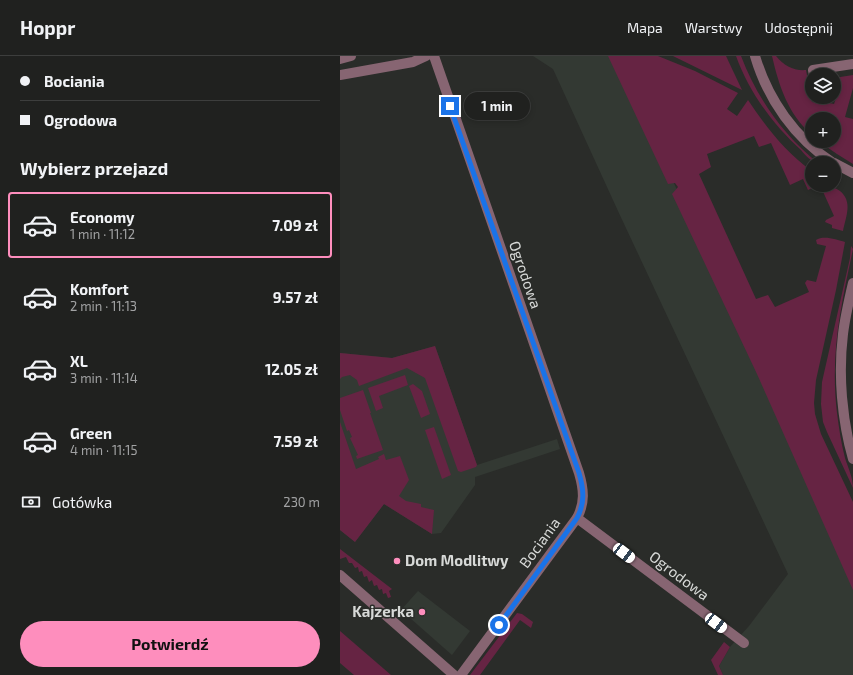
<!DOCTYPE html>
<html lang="pl">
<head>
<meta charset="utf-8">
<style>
	:root { --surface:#20211f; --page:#2d2e2c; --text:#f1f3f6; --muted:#a2a3a4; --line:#3d3e3d; --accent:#fe8ebd }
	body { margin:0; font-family:"Exo 2",sans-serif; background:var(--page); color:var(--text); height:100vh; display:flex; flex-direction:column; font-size:15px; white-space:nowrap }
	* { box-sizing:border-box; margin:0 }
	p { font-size:13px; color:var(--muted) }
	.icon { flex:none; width:22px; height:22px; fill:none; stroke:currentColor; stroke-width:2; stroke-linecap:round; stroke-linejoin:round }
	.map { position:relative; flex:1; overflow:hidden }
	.drawer { display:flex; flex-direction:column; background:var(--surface); width:340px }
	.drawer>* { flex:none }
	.hud { display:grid; align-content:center; height:88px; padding:0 20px; background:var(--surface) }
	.buttons { position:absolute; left:465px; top:12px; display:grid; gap:8px }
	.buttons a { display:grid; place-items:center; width:36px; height:36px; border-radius:50%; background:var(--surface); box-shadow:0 2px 6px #0003,0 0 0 1px var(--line); font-size:20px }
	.end { position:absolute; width:18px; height:18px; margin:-9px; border:5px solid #1a73e8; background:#fff; box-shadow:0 0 0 2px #fff }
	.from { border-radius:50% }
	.bubble { position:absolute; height:28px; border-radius:14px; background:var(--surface); box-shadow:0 2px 6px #0003,0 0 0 1px var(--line); font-size:13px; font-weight:700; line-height:28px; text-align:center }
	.car { position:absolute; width:12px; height:24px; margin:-12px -6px; border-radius:5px; box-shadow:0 0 3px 1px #0007; background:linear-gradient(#fff 24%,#345 0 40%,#fff 0 76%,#345 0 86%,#fff 0) }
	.hud b { display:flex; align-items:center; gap:14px; height:38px; font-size:15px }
	.hud b+b { border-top:1px solid var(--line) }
	.hud i { width:10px; height:10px; background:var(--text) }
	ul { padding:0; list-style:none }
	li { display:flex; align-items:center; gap:12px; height:66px; margin:0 8px 6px; padding:0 12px; border:2px solid transparent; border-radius:4px }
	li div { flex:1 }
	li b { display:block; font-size:15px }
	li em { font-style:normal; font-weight:700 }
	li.selected { border-color:var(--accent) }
	li>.icon { width:36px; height:36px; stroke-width:1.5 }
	h2 { padding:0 20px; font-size:18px; line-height:48px }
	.pay { display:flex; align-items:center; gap:10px; height:44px; padding:0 20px; font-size:15px }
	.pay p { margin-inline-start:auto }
	.action { display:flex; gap:8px; margin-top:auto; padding:8px 20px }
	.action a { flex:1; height:46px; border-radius:24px; background:var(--accent); color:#111; font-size:16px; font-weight:700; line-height:46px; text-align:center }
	header { display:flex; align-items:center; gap:24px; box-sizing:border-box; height:56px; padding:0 20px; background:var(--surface); border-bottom:1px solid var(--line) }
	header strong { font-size:19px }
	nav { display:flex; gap:22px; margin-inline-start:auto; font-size:14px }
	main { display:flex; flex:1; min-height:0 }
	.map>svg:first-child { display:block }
	.built { fill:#333933 }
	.green { fill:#662443 }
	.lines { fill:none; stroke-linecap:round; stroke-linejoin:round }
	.minor { stroke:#876572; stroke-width:10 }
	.route { stroke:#1a73e8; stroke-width:5 }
	.poi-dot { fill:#fe8ebd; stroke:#2a2c29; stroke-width:1.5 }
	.labels { text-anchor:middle; stroke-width:3; stroke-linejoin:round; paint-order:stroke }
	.street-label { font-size:15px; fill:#d7d9d7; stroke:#2a2c29 }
	.poi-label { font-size:15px; font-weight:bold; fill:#d7d9d7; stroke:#2a2c29; text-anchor:start }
</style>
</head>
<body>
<header>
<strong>Hoppr</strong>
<nav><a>Mapa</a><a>Warstwy</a><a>Udostępnij</a></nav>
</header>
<main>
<section class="drawer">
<div class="hud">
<b><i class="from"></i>Bociania</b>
<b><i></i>Ogrodowa</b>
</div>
<h2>Wybierz przejazd</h2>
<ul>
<li class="selected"><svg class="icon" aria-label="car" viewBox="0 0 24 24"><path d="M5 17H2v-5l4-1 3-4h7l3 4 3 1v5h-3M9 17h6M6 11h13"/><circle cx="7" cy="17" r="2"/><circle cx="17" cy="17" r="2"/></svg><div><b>Economy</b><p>1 min · 11:12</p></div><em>7.09 zł</em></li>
<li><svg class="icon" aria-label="car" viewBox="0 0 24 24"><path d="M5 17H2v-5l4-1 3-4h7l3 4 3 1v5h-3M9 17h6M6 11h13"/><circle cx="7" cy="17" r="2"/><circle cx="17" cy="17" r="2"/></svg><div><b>Komfort</b><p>2 min · 11:13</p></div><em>9.57 zł</em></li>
<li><svg class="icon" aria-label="car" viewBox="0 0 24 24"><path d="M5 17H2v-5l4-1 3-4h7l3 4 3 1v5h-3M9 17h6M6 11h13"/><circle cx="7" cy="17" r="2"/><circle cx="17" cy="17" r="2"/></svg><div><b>XL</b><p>3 min · 11:14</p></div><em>12.05 zł</em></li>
<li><svg class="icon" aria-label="car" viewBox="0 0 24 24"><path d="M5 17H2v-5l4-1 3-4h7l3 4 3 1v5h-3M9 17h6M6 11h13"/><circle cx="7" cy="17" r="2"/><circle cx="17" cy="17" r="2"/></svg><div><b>Green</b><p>4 min · 11:15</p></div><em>7.59 zł</em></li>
</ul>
<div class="pay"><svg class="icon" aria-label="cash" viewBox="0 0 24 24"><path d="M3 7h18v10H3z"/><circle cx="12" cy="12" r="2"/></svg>Gotówka<p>230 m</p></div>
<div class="action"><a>Potwierdź</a></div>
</section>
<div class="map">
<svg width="513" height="619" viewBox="0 0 513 619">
	<rect width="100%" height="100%" fill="#2a2c29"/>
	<!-- built -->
	<g class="built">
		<path d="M 193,0 L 276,0 L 513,520 L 513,619 L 383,619 L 379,610 L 390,591 L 409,570 L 448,518 L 278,155 L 213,13 Z"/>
		<path d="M 95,290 L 137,409 L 217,383 L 220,393 L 135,421 L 135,429 L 101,477 L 92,478 L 44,448 L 15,486 L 0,474 L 0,297 L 52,302 Z"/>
		<path d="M 78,535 L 130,575 L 112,599 L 61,554 Z"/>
	</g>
	<!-- green -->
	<g class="green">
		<path d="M 268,0 L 318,0 L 355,15 L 398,37 L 387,53 L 397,60 L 408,44 C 426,71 446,97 472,115 L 472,129 L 478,129 L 468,134 L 463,123 L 450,129 L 431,87 L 419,91 L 414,80 L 367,98 L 371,111 L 359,118 L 416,243 L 428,239 L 435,251 L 469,236 L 465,227 L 467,224 L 476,226 L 486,190 L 477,188 L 476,184 C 484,179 497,184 505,186 L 496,234 L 476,324 L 474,347 L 475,358 L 481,378 L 513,446 L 513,534 L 417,318 L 332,138 L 338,131 L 335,127 L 328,128 Z"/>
		<path d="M 333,0 L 386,0 L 402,34 Z"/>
		<path d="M 396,0 L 401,0 C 417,42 443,79 478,107 C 471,106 465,99 461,94 C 433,69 409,36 396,0 Z"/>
		<path d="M 432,0 L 436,0 C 444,10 454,15 466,14 L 472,46 L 484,47 L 485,46 L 494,48 L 498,36 L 494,35 L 494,22 L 513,19 L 513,32 L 505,61 L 513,63 L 513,108 L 497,98 L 478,85 L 494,85 L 494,63 L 472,63 L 472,79 C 448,58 439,30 432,0 Z"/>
		<path d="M 480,129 C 489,129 492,130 500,135 C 513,146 506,160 503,175 L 492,172 L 492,169 L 485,166 L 486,164 L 494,160 Z"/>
		<path d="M 511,190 L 513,193 C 501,250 490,297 497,357 C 499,372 501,387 505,402 C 508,412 513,421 513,432 L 487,376 L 483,366 L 481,348 L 482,326 L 510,202 Z"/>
		<path d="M 95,290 L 137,409 L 136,411 L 121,416 L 118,415 L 85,322 L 67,312 L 19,330 L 17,324 L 10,319 L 2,321 L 0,323 L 0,297 L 52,302 Z"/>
		<path d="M 65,319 L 68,329 L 39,340 L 43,352 L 36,355 L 28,332 Z"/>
		<path d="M 73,328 L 82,335 L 90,358 L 81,362 L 69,330 Z"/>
		<path d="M 23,334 L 31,357 L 30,357 L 43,394 L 17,403 L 16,400 L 18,399 L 10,382 L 12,381 L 9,374 L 7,375 L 0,354 L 0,342 Z"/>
		<path d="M 0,366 L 16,413 L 39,403 L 38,401 L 44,398 L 46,404 L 60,400 L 69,424 L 59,440 L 66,445 L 81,448 L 81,451 L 94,454 L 92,478 L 44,448 L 15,486 L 0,474 Z"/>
		<path d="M 94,371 L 111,419 L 102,423 L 85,374 Z"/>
		<path d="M 0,493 L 52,533 L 49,535 L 51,541 L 48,542 L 46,537 L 43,538 L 42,533 L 39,534 L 37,529 L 34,530 L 32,524 L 29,526 L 27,520 L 24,521 L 22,515 L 19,516 L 18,511 L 15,512 L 12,507 L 9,507 L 6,501 L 0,503 Z"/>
		<path d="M 177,557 L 182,558 L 193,566 L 191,572 L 180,564 L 140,619 L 130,619 Z"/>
		<path d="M 0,575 L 51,619 L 14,619 L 0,607 Z"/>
		<path d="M 384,586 L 390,591 L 379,610 L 383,619 L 378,619 L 371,604 Z"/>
	</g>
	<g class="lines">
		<!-- minor -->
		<g class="minor">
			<path d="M 94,0 L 239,417 C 244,434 245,447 237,462 L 121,619"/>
			<path d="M 415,0 C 428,44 455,82 493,107"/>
			<path d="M 0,3 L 11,0"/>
			<path d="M 0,19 L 73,6 L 86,0"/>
			<path d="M 474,19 L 473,14 L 513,8"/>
			<path d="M 494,107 L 513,117"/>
			<path d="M 513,227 C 509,244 505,261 503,278 C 498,319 502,364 513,403"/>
			<path d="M 237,462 L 404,587"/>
			<path d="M 0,519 L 114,619"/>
		</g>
	</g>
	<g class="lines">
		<!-- route -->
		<path class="route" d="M 110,50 L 239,417 C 244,434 245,447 237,462 L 159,569"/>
	</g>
	<!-- markers -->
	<g class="poi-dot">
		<circle cx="57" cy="505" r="4"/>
		<circle cx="82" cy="556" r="4"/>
	</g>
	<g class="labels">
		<!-- street labels -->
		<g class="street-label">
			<text transform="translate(185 219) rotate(71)" y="5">Ogrodowa</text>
			<text transform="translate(200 487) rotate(-54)" y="5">Bociania</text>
			<text transform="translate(339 520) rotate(37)" y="5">Ogrodowa</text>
		</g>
		<!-- poi labels -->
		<g class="poi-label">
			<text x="65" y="510">Dom Modlitwy</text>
			<text x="74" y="561" text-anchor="end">Kajzerka</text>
		</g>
	</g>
</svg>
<div class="buttons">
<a><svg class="icon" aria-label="layers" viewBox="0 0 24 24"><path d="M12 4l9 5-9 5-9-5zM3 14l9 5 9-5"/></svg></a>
<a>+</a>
<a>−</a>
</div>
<i class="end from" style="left:159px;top:569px"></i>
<i class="end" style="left:110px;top:50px"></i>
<div class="bubble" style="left:124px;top:36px;width:66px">1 min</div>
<i class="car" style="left:284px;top:497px;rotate:127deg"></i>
<i class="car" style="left:376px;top:567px;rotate:127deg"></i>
</div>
</main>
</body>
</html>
